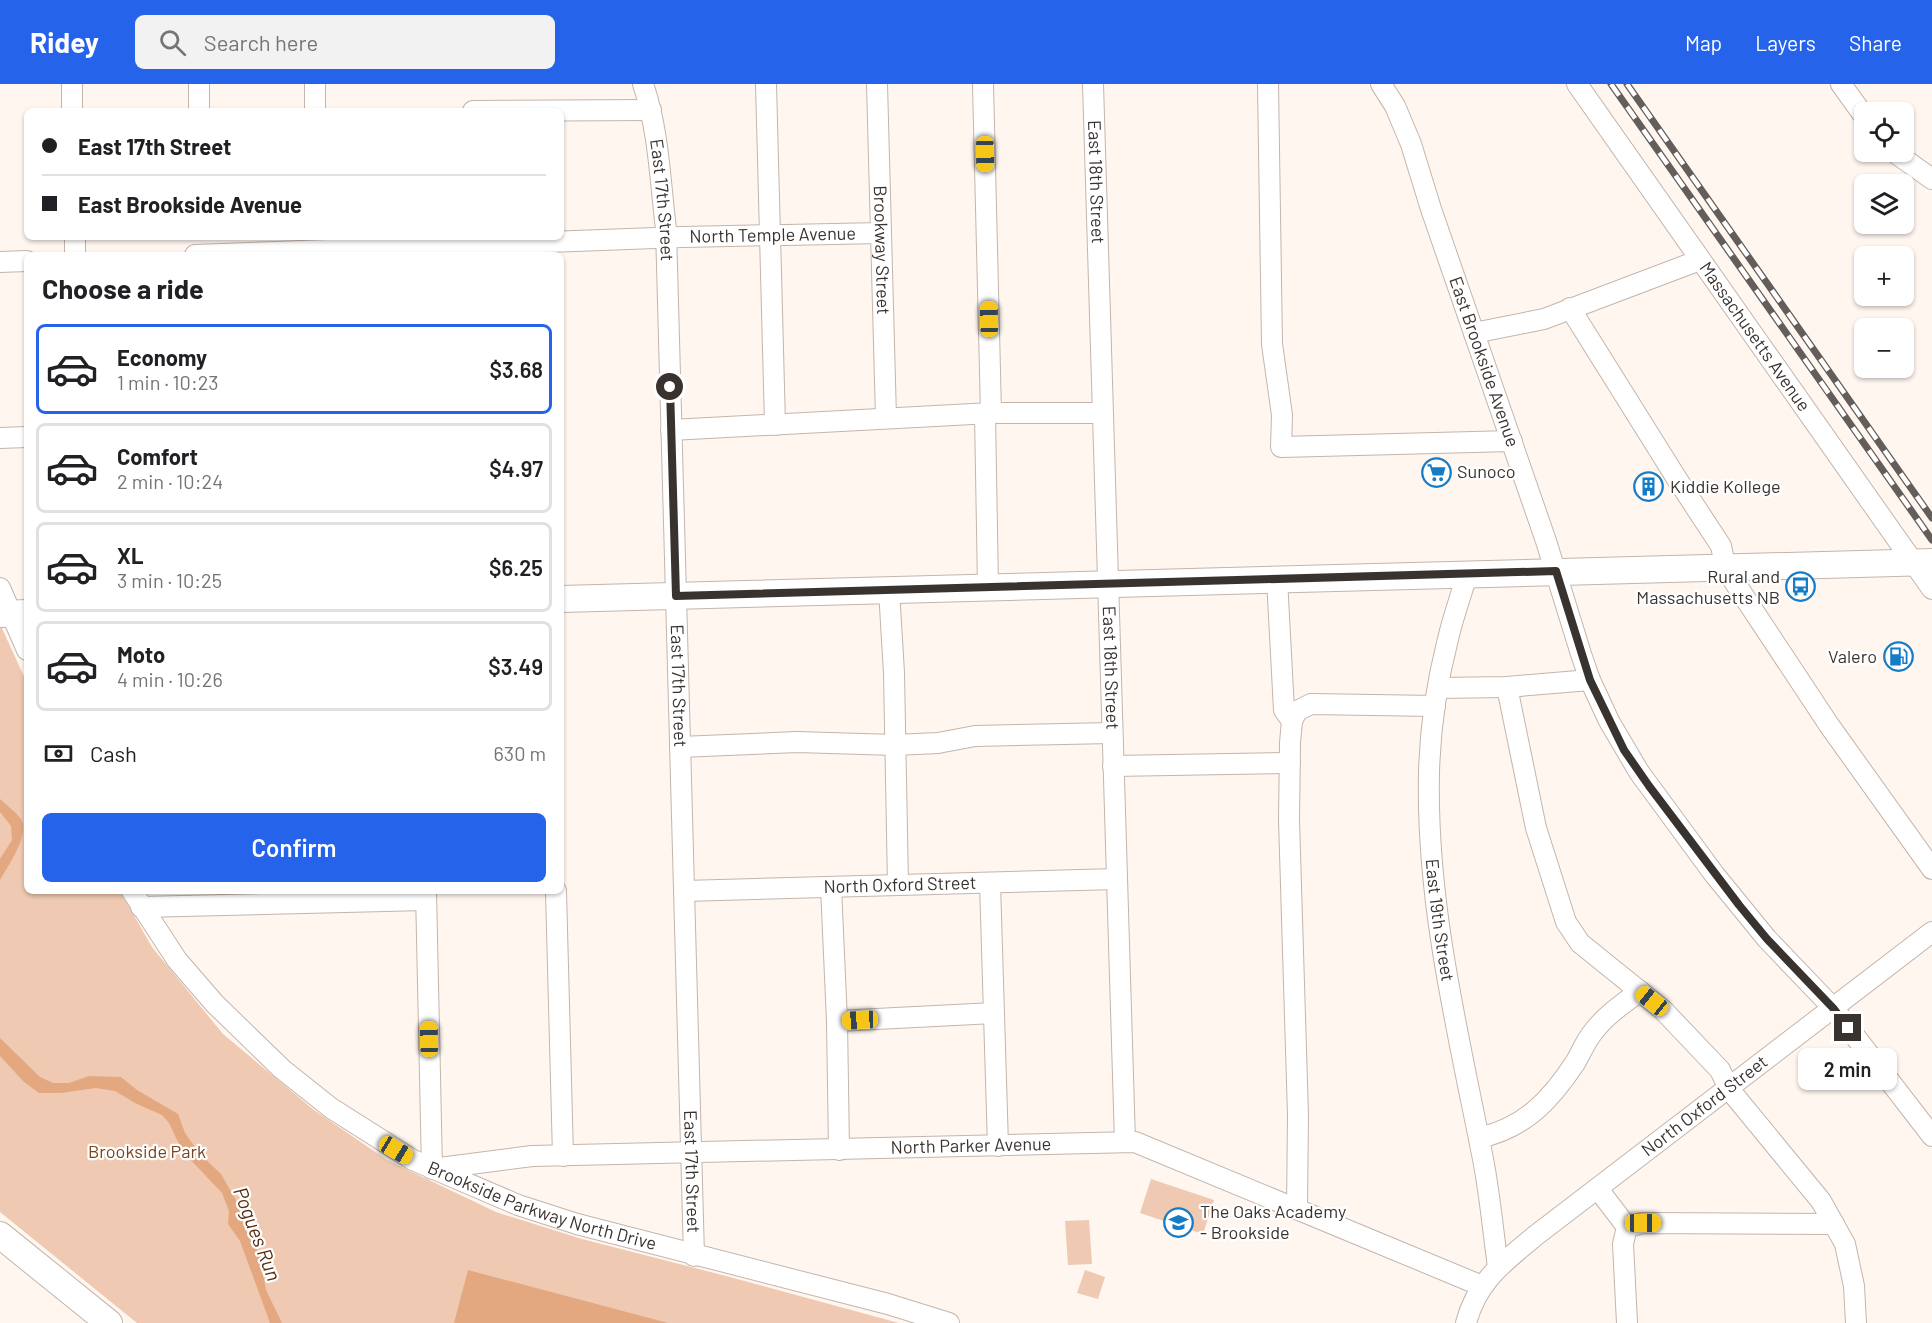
<!DOCTYPE html>
<html lang="en">
<head>
<meta charset="utf-8">
<style>
	:root { --surface:#fff; --page:#f2f2f2; --text:#202124; --muted:#757577; --line:#e0e0e0; --accent:#2563eb }
	body { margin:0; font-family:Barlow,sans-serif; background:var(--page); color:var(--text); height:100vh; display:flex; flex-direction:column; font-size:22px; white-space:nowrap }
	* { box-sizing:border-box; margin:0 }
	p { font-size:20px; color:var(--muted) }
	.icon { flex:none; width:33px; height:33px; fill:none; stroke:currentColor; stroke-width:2; stroke-linecap:round; stroke-linejoin:round }
	.map { position:relative; flex:1; overflow:hidden }
	.sheet { position:absolute; left:24px; top:168px; width:540px; height:642px; display:flex; flex-direction:column; background:var(--surface); border-radius:9px; box-shadow:0 2px 4px #0004 }
	.sheet>* { flex:none }
	.hud { position:absolute; left:24px; top:24px; width:540px; height:132px; border-radius:9px; box-shadow:0 2px 4px #0004; display:grid; align-content:center; height:132px; padding:0 18px; background:var(--surface) }
	.controls { position:absolute; left:1854px; top:18px; display:grid; gap:12px }
	.controls a { display:grid; place-items:center; width:60px; height:60px; border-radius:9px; background:var(--surface); box-shadow:0 2px 4px #0004; font-size:30px }
	.end { position:absolute; width:27px; height:27px; margin:-14px; border:8px solid #393330; background:#fff; box-shadow:0 0 0 3px #fff }
	.from { border-radius:50% }
	.bubble { position:absolute; height:42px; border-radius:9px; background:var(--surface); box-shadow:0 2px 4px #0004; font-size:20px; font-weight:600; line-height:42px; text-align:center }
	.car { position:absolute; width:18px; height:36px; margin:-18px -9px; border-radius:8px; box-shadow:0 0 4px 2px #0007; background:linear-gradient(#f5c518 24%,#345 0 40%,#f5c518 0 76%,#345 0 86%,#f5c518 0) }
	.hud b { display:flex; align-items:center; gap:21px; height:57px; font-size:22px }
	.hud b+b { border-top:2px solid var(--line) }
	.hud i { width:15px; height:15px; background:var(--text) }
	ul { padding:0; list-style:none }
	li { display:flex; align-items:center; gap:18px; height:90px; margin:0 12px 9px; padding:0 6px; border:3px solid var(--line); border-radius:9px }
	li div { flex:1 }
	li b { display:block; font-size:22px }
	li em { font-style:normal; font-weight:600 }
	li.on { border-color:var(--accent) }
	li>.icon { width:54px; height:54px; stroke-width:1.5 }
	h2 { padding:0 18px; font-size:27px; line-height:72px }
	.pay { display:flex; align-items:center; gap:15px; height:66px; padding:0 18px; font-size:22px }
	.pay p { margin-inline-start:auto }
	.action { display:flex; gap:12px; margin-top:auto; padding:12px 18px }
	.action a { flex:1; height:69px; border-radius:9px; background:var(--accent); color:#fff; font-size:24px; font-weight:600; line-height:69px; text-align:center }
	header { display:flex; align-items:center; gap:36px; box-sizing:border-box; height:84px; padding:0 30px; background:var(--accent); color:#fff }
	header strong { font-size:28px }
	nav { display:flex; gap:33px; margin-inline-start:auto; font-size:21px }
	.search { width:420px; height:54px; background:var(--page); display:flex; align-items:center; gap:15px; box-sizing:border-box; padding:0 21px; border-radius:9px; color:var(--muted); font-size:22px }
	.map>svg:first-child { display:block }
	.green { fill:#efc9b1 }
	.water { fill:#e4a880 }
	.lines { fill:none; stroke-linecap:round; stroke-linejoin:round }
	.minor-casing { stroke:#c3b5ac; stroke-width:22 }
	.major-casing { stroke:#c3b5ac; stroke-width:28 }
	.minor { stroke:#fff; stroke-width:20 }
	.major { stroke:#fff; stroke-width:26 }
	.rail-casing { stroke:#645d5a; stroke-width:7 }
	.rail { stroke:#fff; stroke-width:4.5; stroke-dasharray:14; stroke-linecap:butt }
	.route { stroke:#393330; stroke-width:8 }
	.labels { text-anchor:middle; stroke-width:4.5; stroke-linejoin:round; paint-order:stroke }
	.street-label { font-size:18px; fill:#393330; stroke:#fff }
	.poi-label { font-size:18px; fill:#393330; stroke:#fff; text-anchor:start }
	.park-label { font-size:18px; fill:#7c441a; stroke:#fff }
	.water-label { font-size:20px; font-style:italic; fill:#552d10; stroke:#fff }
</style>
</head>
<body>
<header>
<strong>Ridey</strong>
<div class="search"><svg class="icon" aria-label="search" viewBox="0 0 24 24"><circle cx="10" cy="10" r="6"/><path d="M15 15l6 6"/></svg>Search here</div>
<nav><a>Map</a><a>Layers</a><a>Share</a></nav>
</header>
<div class="map">
<svg width="1932" height="1239" viewBox="0 0 1932 1239">
	<rect width="100%" height="100%" fill="#fff6f0"/>
	<!-- green -->
	<g class="green">
		<path d="M 0,540 L 27,599 L 27,807 L 120,807 L 152,863 L 223,950 L 314,1026 L 387,1076 L 496,1128 L 582,1155 L 726,1192 L 899,1239 L 137,1239 L 0,1128 Z"/>
		<path d="M 1151,1095 L 1214,1116 L 1203,1150 L 1140,1129 Z"/>
		<path d="M 1089,1136 L 1092,1180 L 1068,1181 L 1065,1137 Z"/>
		<path d="M 1085,1186 L 1105,1193 L 1098,1215 L 1077,1209 Z"/>
	</g>
	<!-- water -->
	<g class="water">
		<path d="M 0,715 C 6,721 16,728 21,735 C 30,751 8,782 0,796 L 0,775 L 12,756 L 11,742 L 0,728 Z"/>
		<path d="M 0,954 L 40,993 L 53,999 L 69,999 L 89,992 L 121,993 L 137,1006 L 178,1030 L 185,1049 L 199,1069 L 221,1090 L 236,1116 L 245,1145 L 259,1169 L 266,1206 L 282,1239 L 270,1239 L 240,1157 L 228,1140 L 229,1127 L 222,1109 L 187,1072 L 177,1056 L 169,1039 L 162,1031 L 135,1019 L 115,1007 L 96,1004 L 61,1009 L 39,1009 L 24,998 L 0,972 Z"/>
		<path d="M 468,1186 L 668,1239 L 454,1239 Z"/>
	</g>
	<g class="lines">
		<defs>
			<g id="minor">
				<path d="M 72,0 L 72,27"/>
				<path d="M 199,0 L 199,27"/>
				<path d="M 315,0 L 315,27"/>
				<path id="s1" d="M 643,0 C 659,47 660,97 666,145 L 694,1172"/>
				<path d="M 766,0 L 775,341"/>
				<path id="s2" d="M 877,0 L 886,334"/>
				<path d="M 983,0 L 991,329"/>
				<path id="s3" d="M 1093,0 L 1125,1058"/>
				<path d="M 1268,0 L 1272,260 L 1282,331 L 1281,363 L 1512,357"/>
				<path id="s4" d="M 1381,0 L 1395,22 L 1411,60 L 1431,125 L 1546,457 L 1581,570 L 1590,596 L 1609,637 L 1639,688 L 1714,790 L 1767,855 L 1834,925 L 1932,1052"/>
				<path id="s5" d="M 1577,0 L 1932,505"/>
				<path d="M 1841,0 L 1864,32"/>
				<path d="M 473,27 L 651,26"/>
				<path d="M 1894,68 L 1932,95"/>
				<path d="M 75,153 L 75,171"/>
				<path id="s6" d="M 195,171 L 682,153 L 881,149"/>
				<path d="M 0,178 L 27,177"/>
				<path d="M 1570,224 L 1677,395 L 1721,462 L 1726,485 L 1739,505 L 1829,641 L 1932,785"/>
				<path d="M 1474,249 L 1544,235 L 1700,176"/>
				<path d="M 985,330 L 988,503"/>
				<path d="M 671,346 L 991,329 L 1102,329"/>
				<path d="M 0,354 L 27,353"/>
				<path id="s7" d="M 1467,490 C 1461,512 1453,533 1448,555 C 1437,598 1430,644 1429,689 C 1426,820 1458,948 1483,1075 C 1490,1111 1493,1147 1498,1183"/>
				<path d="M 1277,495 L 1284,626 L 1292,637"/>
				<path d="M 0,504 L 27,566"/>
				<path d="M 889,506 L 894,589 L 898,801"/>
				<path d="M 1507,603 L 1536,744 L 1566,838 L 1580,859 L 1663,926 L 1720,986 L 1729,1005 L 1821,1117 L 1845,1160 L 1854,1202 L 1856,1239"/>
				<path d="M 1438,604 L 1507,603 L 1590,596"/>
				<path d="M 680,663 L 797,658 L 895,661 L 938,659 L 975,652 L 1112,649"/>
				<path d="M 1113,682 L 1290,679"/>
				<path d="M 990,799 L 998,1062"/>
				<path d="M 831,803 L 837,937 L 839,1066"/>
				<path id="s8" d="M 132,807 L 177,876 L 215,920 L 282,985 L 331,1024 L 413,1076 L 518,1121 L 577,1140 L 888,1220 L 949,1239"/>
				<path id="s9" d="M 426,807 L 432,1085 L 532,1072 L 1135,1058 L 1482,1202"/>
				<path d="M 556,807 L 563,1072"/>
				<path id="s10" d="M 684,807 L 1116,795"/>
				<path d="M 141,823 L 426,816"/>
				<path d="M 837,937 L 994,929"/>
				<path d="M 1479,1054 C 1524,1044 1550,1017 1575,979 C 1581,969 1586,956 1594,947 C 1606,931 1624,919 1640,907"/>
				<path d="M 1598,1105 L 1627,1143 L 1623,1160 L 1627,1239"/>
				<path d="M 1297,1125 L 1298,1031 L 1289,736 L 1290,659 L 1292,637 L 1297,627 L 1311,620 L 1435,622"/>
				<path d="M 1627,1143 L 1643,1139 L 1834,1140"/>
				<path id="s11" d="M 1466,1239 C 1477,1197 1503,1179 1535,1152 L 1932,848"/>
			</g>
			<g id="major">
				<path d="M 561,515 L 1932,478"/>
				<path d="M 0,530 L 27,529"/>
				<path d="M 0,1151 L 109,1239"/>
			</g>
		</defs>
		<!-- minor casing -->
		<use href="#minor" class="minor-casing"/>
		<!-- major casing -->
		<use href="#major" class="major-casing"/>
		<!-- minor -->
		<use href="#minor" class="minor"/>
		<!-- major -->
		<use href="#major" class="major"/>
		<defs>
			<g id="rail">
				<path d="M 1611,0 L 1932,456"/>
				<path d="M 1627,0 L 1932,434"/>
			</g>
		</defs>
		<!-- rail casing -->
		<use href="#rail" class="rail-casing"/>
		<!-- rail -->
		<use href="#rail" class="rail"/>
	</g>
	<g class="lines">
		<!-- route -->
		<path class="route" d="M 670,303 L 676,512 L 1556,487 L 1590,596 L 1624,666 L 1649,702 L 1739,821 L 1767,855 L 1834,925 L 1848,944"/>
	</g>
	<!-- icons -->
	<defs>
		<symbol id="supermarket-ring" viewBox="-11 -11 22 22"><circle r="9.5" fill="#fff" stroke="#157cc7" stroke-width="1.5"/><path d="M-6-5.5h2.5l.6 2H6L4.5 2H-2.5L-4.4-4H-6ZM-1.5 3.2a1.3 1.3 0 1 0 .1 0ZM3 3.2a1.3 1.3 0 1 0 .1 0Z" fill="#157cc7"/></symbol>
		<symbol id="building-ring" viewBox="-11 -11 22 22"><circle r="9.5" fill="#fff" stroke="#157cc7" stroke-width="1.5"/><path d="M-4-6H4V6H1V3H-1V6H-4ZM-2.5-4.3h1.7v1.8h-1.7ZM.8-4.3h1.7v1.8H.8ZM-2.5-1h1.7V.8h-1.7ZM.8-1h1.7V.8H.8Z" fill="#157cc7"/></symbol>
		<symbol id="bus-ring" viewBox="-11 -11 22 22"><circle r="9.5" fill="#fff" stroke="#157cc7" stroke-width="1.5"/><path d="M-5-6H5V4H4V6H2V4H-2V6H-4V4H-5ZM-3.5-4V0h7V-4ZM-3.5 1.2v1.5H-2V1.2ZM2 1.2v1.5H3.5V1.2Z" fill="#157cc7"/></symbol>
		<symbol id="fuel-ring" viewBox="-11 -11 22 22"><circle r="9.5" fill="#fff" stroke="#157cc7" stroke-width="1.5"/><path d="M-5.5-6h7V0h2V4h1.3V-2.5L3-4.5l.8-.8L6-3V5H2.5V1h-1V6h-7ZM-4.2-4.7v3.2H.2V-4.7Z" fill="#157cc7"/></symbol>
		<symbol id="school-ring" viewBox="-11 -11 22 22"><circle r="9.5" fill="#fff" stroke="#157cc7" stroke-width="1.5"/><path d="M0-5L7-2L0 1L-7-2ZM-4 1L0 2.5L4 1V4Q0 6-4 4Z" fill="#157cc7"/></symbol>
	</defs>
	<g fill-rule="evenodd">
		<use href="#supermarket-ring" x="1420" y="372" width="33" height="33"/>
		<use href="#building-ring" x="1632" y="386" width="33" height="33"/>
		<use href="#bus-ring" x="1784" y="486" width="33" height="33"/>
		<use href="#fuel-ring" x="1882" y="556" width="33" height="33"/>
		<use href="#school-ring" x="1162" y="1122" width="33" height="33"/>
	</g>
	<g class="labels">
		<!-- street labels -->
		<g class="street-label">
			<text dy="6" stroke="none"><textPath href="#s3" startOffset="98">East 18th Street</textPath></text>
			<text dy="6" stroke="none"><textPath href="#s1" startOffset="118">East 17th Street</textPath></text>
			<text dy="6" stroke="none"><textPath href="#s6" startOffset="578">North Temple Avenue</textPath></text>
			<text dy="6" stroke="none"><textPath href="#s2" startOffset="166">Brookway Street</textPath></text>
			<text dy="6" stroke="none"><textPath href="#s5" startOffset="309">Massachusetts Avenue</textPath></text>
			<text dy="6" stroke="none"><textPath href="#s4" startOffset="297">East Brookside Avenue</textPath></text>
			<text dy="6" stroke="none"><textPath href="#s3" startOffset="584">East 18th Street</textPath></text>
			<text dy="6" stroke="none"><textPath href="#s1" startOffset="604">East 17th Street</textPath></text>
			<text dy="6" stroke="none"><textPath href="#s10" startOffset="216">North Oxford Street</textPath></text>
			<text dy="6" stroke="none"><textPath href="#s7" startOffset="351">East 19th Street</textPath></text>
			<text dy="6" stroke="none"><textPath href="#s11" startOffset="327">North Oxford Street</textPath></text>
			<text dy="6" stroke="none"><textPath href="#s9" startOffset="818">North Parker Avenue</textPath></text>
			<text dy="6" stroke="none"><textPath href="#s1" startOffset="1090">East 17th Street</textPath></text>
			<text dy="6" stroke="none"><textPath href="#s8" startOffset="531">Brookside Parkway North Drive</textPath></text>
		</g>
		<!-- poi labels -->
		<g class="poi-label">
			<text x="1457" y="394">Sunoco</text>
			<text x="1670" y="409">Kiddie Kollege</text>
			<text x="1780" y="499" text-anchor="end">Rural and<tspan x="1780" dy="21">Massachusetts NB</tspan></text>
			<text x="1877" y="579" text-anchor="end">Valero</text>
			<text x="1200" y="1134">The Oaks Academy<tspan x="1200" dy="21">- Brookside</tspan></text>
		</g>
		<!-- park labels -->
		<g class="park-label">
			<text x="147" y="1074">Brookside Park</text>
		</g>
		<!-- water labels -->
		<g class="water-label">
			<text transform="translate(257 1150) rotate(69)" y="7">Pogues Run</text>
		</g>
	</g>
</svg>
<div class="controls">
<a><svg class="icon" aria-label="locate" viewBox="0 0 24 24"><circle cx="12" cy="12" r="6"/><path d="M12 2v4M12 18v4M2 12h4M18 12h4"/></svg></a>
<a><svg class="icon" aria-label="layers" viewBox="0 0 24 24"><path d="M12 4l9 5-9 5-9-5zM3 14l9 5 9-5"/></svg></a>
<a>+</a>
<a>−</a>
</div>
<i class="end from" style="left:670px;top:303px"></i>
<i class="end" style="left:1848px;top:944px"></i>
<div class="bubble" style="left:1798px;top:964px;width:99px">2 min</div>
<i class="car" style="left:985px;top:70px;rotate:179deg"></i>
<i class="car" style="left:989px;top:235px;rotate:359deg"></i>
<i class="car" style="left:1652px;top:917px;rotate:309deg"></i>
<i class="car" style="left:860px;top:936px;rotate:267deg"></i>
<i class="car" style="left:429px;top:955px;rotate:359deg"></i>
<i class="car" style="left:396px;top:1066px;rotate:121deg"></i>
<i class="car" style="left:1643px;top:1139px;rotate:90deg"></i>
<div class="hud">
<b><i class="from"></i>East 17th Street</b>
<b><i></i>East Brookside Avenue</b>
</div>
<section class="sheet">
<h2>Choose a ride</h2>
<ul>
<li class="on"><svg class="icon" aria-label="car" viewBox="0 0 24 24"><path d="M5 17H2v-5l4-1 3-4h7l3 4 3 1v5h-3M9 17h6M6 11h13"/><circle cx="7" cy="17" r="2"/><circle cx="17" cy="17" r="2"/></svg><div><b>Economy</b><p>1 min · 10:23</p></div><em>$3.68</em></li>
<li><svg class="icon" aria-label="car" viewBox="0 0 24 24"><path d="M5 17H2v-5l4-1 3-4h7l3 4 3 1v5h-3M9 17h6M6 11h13"/><circle cx="7" cy="17" r="2"/><circle cx="17" cy="17" r="2"/></svg><div><b>Comfort</b><p>2 min · 10:24</p></div><em>$4.97</em></li>
<li><svg class="icon" aria-label="car" viewBox="0 0 24 24"><path d="M5 17H2v-5l4-1 3-4h7l3 4 3 1v5h-3M9 17h6M6 11h13"/><circle cx="7" cy="17" r="2"/><circle cx="17" cy="17" r="2"/></svg><div><b>XL</b><p>3 min · 10:25</p></div><em>$6.25</em></li>
<li><svg class="icon" aria-label="car" viewBox="0 0 24 24"><path d="M5 17H2v-5l4-1 3-4h7l3 4 3 1v5h-3M9 17h6M6 11h13"/><circle cx="7" cy="17" r="2"/><circle cx="17" cy="17" r="2"/></svg><div><b>Moto</b><p>4 min · 10:26</p></div><em>$3.49</em></li>
</ul>
<div class="pay"><svg class="icon" aria-label="cash" viewBox="0 0 24 24"><path d="M3 7h18v10H3z"/><circle cx="12" cy="12" r="2"/></svg>Cash<p>630 m</p></div>
<div class="action"><a>Confirm</a></div>
</section>
</div>
</body>
</html>
